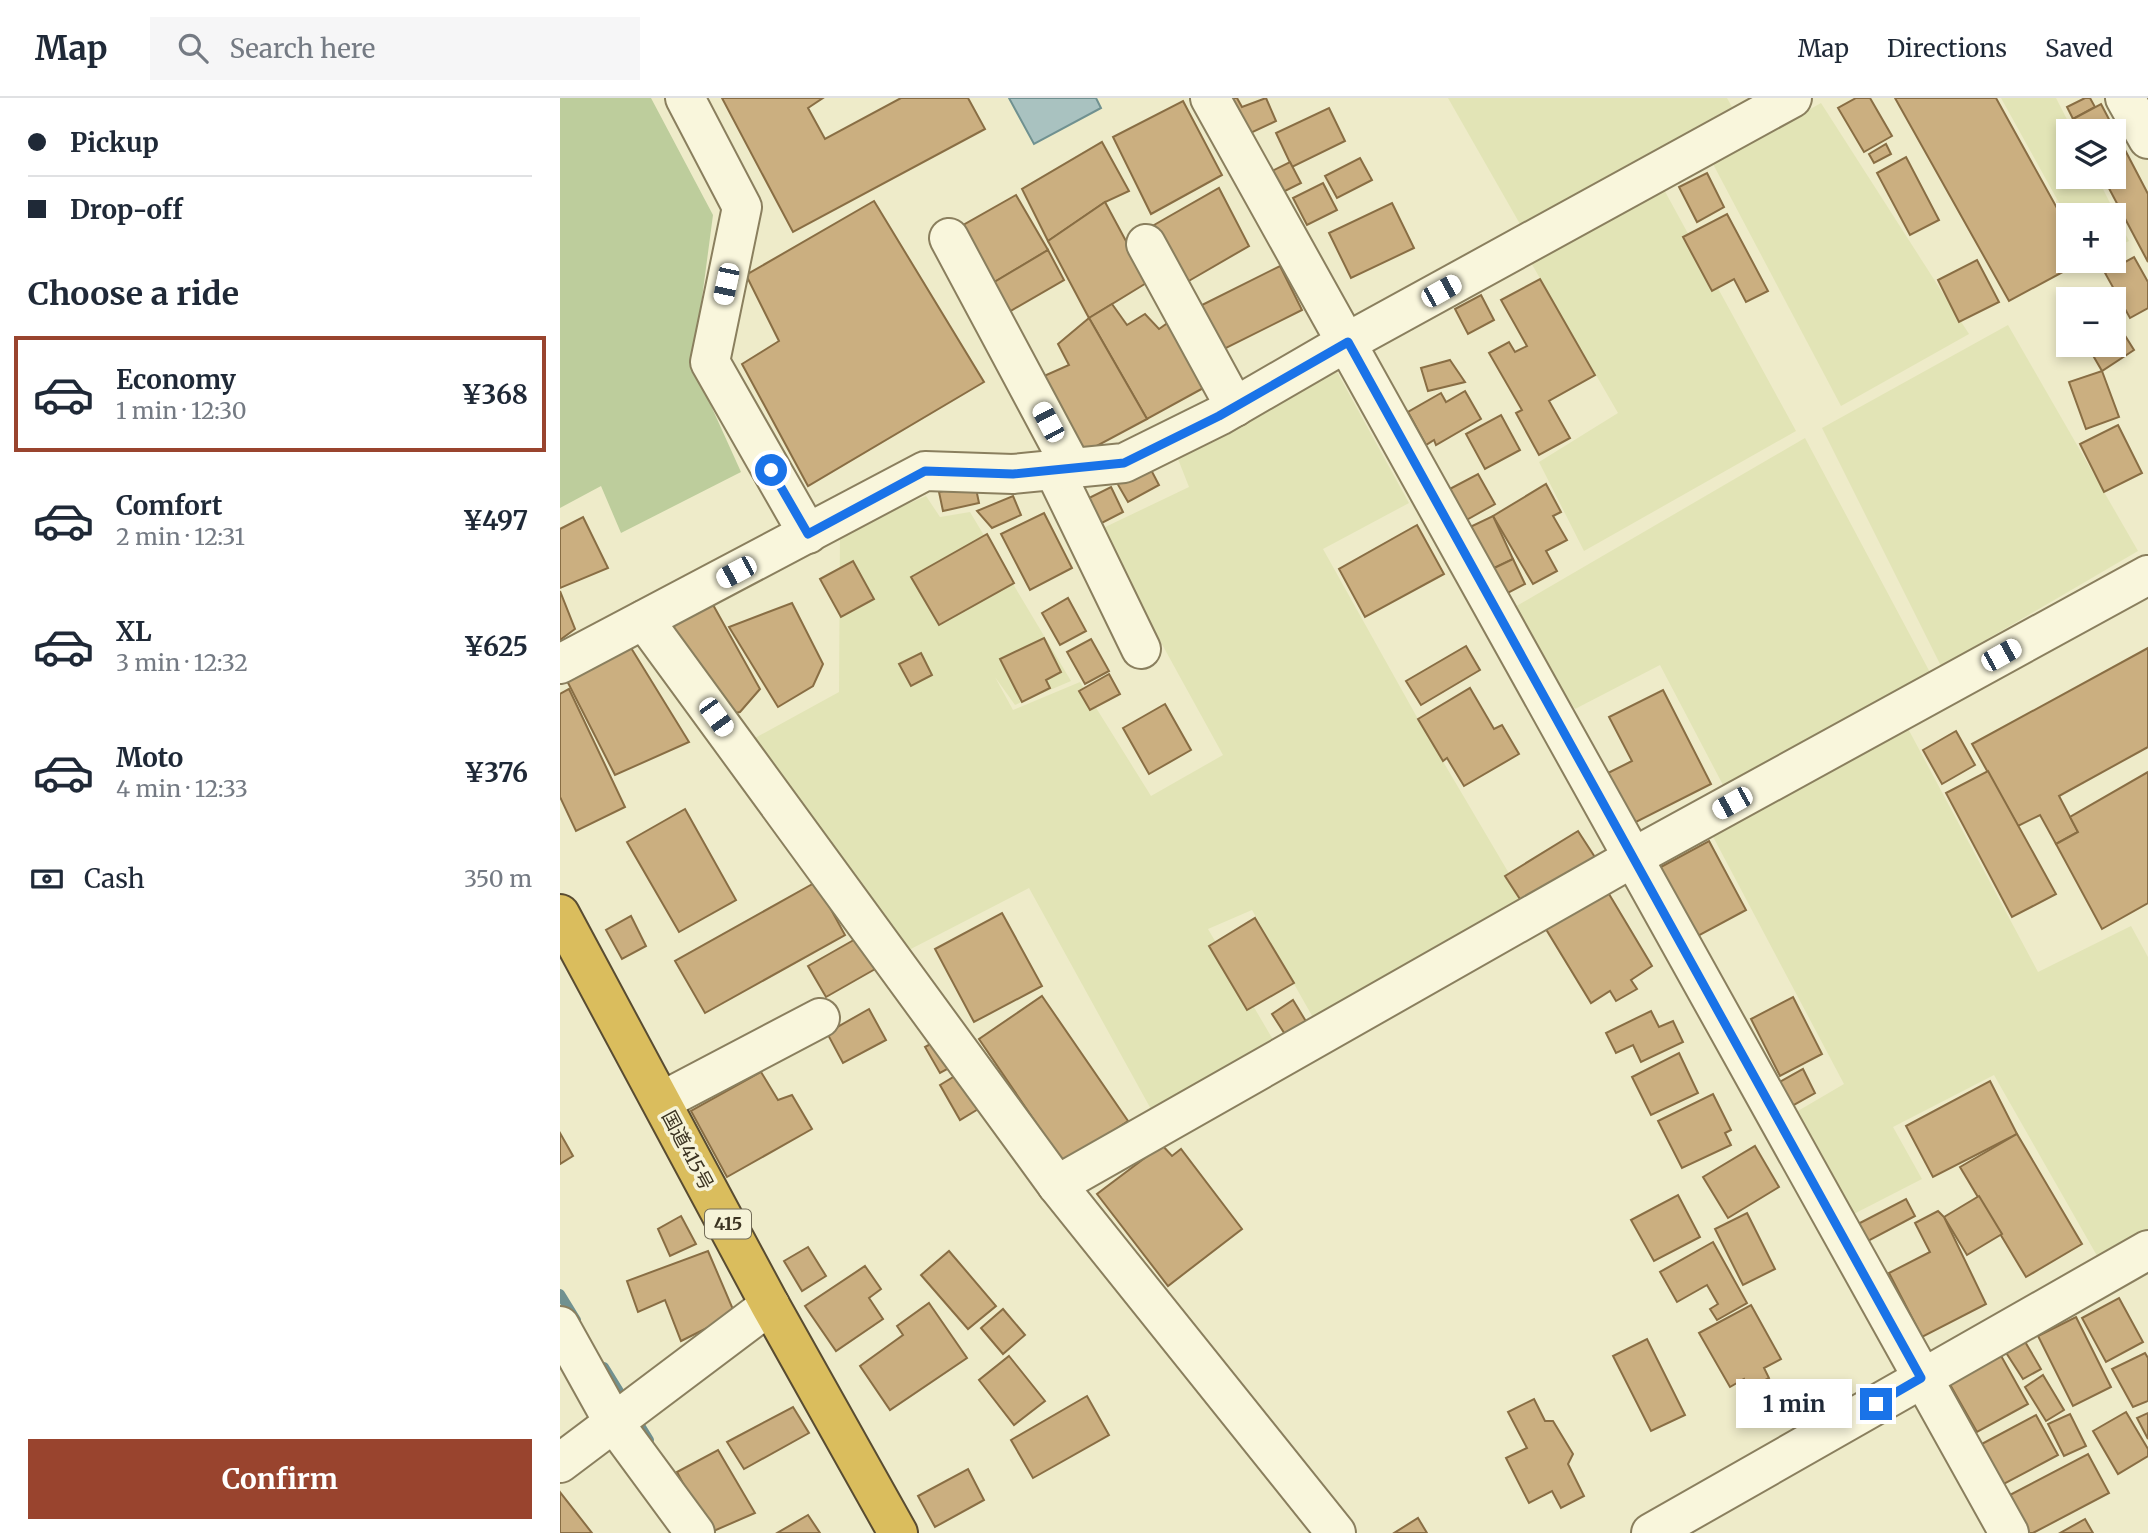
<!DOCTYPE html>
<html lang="en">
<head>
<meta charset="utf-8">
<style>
	:root { --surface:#fff; --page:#f6f6f7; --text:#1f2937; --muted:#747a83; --line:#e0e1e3; --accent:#99442e }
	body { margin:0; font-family:Merriweather,"Noto Sans JP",serif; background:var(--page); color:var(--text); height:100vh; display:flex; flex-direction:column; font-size:26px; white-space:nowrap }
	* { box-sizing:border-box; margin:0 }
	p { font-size:23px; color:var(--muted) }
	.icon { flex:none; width:38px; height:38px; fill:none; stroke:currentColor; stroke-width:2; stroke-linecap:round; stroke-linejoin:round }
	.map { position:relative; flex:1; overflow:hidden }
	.drawer { display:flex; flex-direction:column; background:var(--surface); width:560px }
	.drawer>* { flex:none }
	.hud { display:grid; align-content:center; height:154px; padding:0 28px; background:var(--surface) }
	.tools { position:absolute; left:1496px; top:21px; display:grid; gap:14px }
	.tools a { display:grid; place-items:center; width:70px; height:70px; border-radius:0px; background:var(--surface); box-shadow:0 4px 10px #0003; font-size:35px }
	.end { position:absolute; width:32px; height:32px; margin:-16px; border:9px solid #1a73e8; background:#fff; box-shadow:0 0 0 4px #fff }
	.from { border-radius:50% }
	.bubble { position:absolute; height:49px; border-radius:0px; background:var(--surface); box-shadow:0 4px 10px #0003; font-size:23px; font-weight:700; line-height:49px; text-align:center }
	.car { position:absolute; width:21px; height:42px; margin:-21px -10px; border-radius:9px; box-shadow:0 0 5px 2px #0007; background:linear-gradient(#fff 24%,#345 0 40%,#fff 0 76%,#345 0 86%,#fff 0) }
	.hud b { display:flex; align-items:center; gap:24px; height:66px; font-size:26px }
	.hud b+b { border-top:2px solid var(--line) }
	.hud i { width:18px; height:18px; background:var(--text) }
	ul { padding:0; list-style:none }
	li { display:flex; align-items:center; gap:21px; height:116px; margin:0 14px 10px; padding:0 14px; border:4px solid transparent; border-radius:0px }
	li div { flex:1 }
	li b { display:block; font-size:26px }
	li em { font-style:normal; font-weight:700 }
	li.on { border-color:var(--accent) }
	li>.icon { width:63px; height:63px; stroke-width:1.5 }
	h2 { padding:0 28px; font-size:32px; line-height:84px }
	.pay { display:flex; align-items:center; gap:18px; height:77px; padding:0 28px; font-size:26px }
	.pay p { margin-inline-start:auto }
	.action { display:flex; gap:14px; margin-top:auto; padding:14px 28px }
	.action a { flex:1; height:80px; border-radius:0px; background:var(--accent); color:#fff; font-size:28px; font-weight:700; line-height:80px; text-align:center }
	header { display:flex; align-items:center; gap:42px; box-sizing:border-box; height:98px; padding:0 35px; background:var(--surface); border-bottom:2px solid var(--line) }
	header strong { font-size:33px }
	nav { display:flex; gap:38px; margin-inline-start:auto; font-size:24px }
	.search { width:490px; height:63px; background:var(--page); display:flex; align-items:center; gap:18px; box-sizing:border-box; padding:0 24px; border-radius:0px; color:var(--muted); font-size:26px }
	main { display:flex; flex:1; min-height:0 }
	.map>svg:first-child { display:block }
	.farmland { fill:#e2e4b6 }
	.green { fill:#bdcd9c }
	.water { fill:#a9c2c0; stroke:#709190; stroke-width:2 }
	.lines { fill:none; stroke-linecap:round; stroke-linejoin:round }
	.stream { stroke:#709190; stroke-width:10 }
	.building { fill:#cbaf80; stroke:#896e44; stroke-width:2 }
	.minor-casing { stroke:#8a7f5e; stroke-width:42 }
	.highway-casing { stroke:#594c31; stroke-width:42 }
	.minor { stroke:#f9f6dc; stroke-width:38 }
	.highway { stroke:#dabd5d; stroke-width:38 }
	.route { stroke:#1a73e8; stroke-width:9 }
	.labels { text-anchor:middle; stroke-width:7; stroke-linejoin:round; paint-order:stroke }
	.shield { fill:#f6f3d8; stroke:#736d58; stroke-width:2 }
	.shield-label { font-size:18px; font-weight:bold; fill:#3b3321 }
	.street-label { font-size:19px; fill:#3b3321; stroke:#f6f3d8 }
</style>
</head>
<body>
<header>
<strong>Map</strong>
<div class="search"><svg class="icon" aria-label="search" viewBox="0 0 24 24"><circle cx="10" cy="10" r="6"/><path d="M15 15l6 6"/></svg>Search here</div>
<nav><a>Map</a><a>Directions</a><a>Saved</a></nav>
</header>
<main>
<section class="drawer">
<div class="hud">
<b><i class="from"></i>Pickup</b>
<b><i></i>Drop-off</b>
</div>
<h2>Choose a ride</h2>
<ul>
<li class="on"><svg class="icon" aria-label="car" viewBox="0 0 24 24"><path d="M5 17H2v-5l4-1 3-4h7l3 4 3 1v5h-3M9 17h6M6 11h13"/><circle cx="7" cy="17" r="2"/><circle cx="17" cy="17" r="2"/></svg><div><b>Economy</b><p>1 min · 12:30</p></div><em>¥368</em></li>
<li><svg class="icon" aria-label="car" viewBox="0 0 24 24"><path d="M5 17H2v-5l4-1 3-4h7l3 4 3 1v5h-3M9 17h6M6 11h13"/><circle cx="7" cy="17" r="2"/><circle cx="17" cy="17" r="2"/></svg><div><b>Comfort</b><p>2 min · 12:31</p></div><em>¥497</em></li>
<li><svg class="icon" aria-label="car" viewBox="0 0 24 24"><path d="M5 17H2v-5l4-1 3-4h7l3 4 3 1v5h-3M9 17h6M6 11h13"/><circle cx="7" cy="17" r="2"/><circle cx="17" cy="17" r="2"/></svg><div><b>XL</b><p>3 min · 12:32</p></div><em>¥625</em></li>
<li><svg class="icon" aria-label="car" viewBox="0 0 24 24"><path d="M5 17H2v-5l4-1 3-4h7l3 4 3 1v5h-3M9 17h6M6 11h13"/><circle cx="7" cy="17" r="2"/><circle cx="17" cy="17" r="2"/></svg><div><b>Moto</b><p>4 min · 12:33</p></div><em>¥376</em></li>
</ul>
<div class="pay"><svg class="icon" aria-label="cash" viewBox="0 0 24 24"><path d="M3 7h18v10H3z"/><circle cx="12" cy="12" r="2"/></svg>Cash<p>350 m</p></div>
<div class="action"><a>Confirm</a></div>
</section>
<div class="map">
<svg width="1588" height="1435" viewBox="0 0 1588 1435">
	<rect width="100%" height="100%" fill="#eeebc9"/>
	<!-- farmland -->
	<g class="farmland">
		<path d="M 888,0 L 1167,0 L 1172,9 L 960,126 Z"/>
		<path d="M 1441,0 L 1496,0 L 1513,33 L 1508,33 L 1508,79 L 1537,79 L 1569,143 L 1554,150 L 1554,117 L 1508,117 L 1508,121 Z"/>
		<path d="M 1261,5 L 1409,236 L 1281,308 L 1153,66 Z"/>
		<path d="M 1102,88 L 1236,333 L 1024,453 L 979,364 L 1058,315 L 970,163 Z"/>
		<path d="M 1448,227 L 1578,453 L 1381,568 L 1262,330 Z"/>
		<path d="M 776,272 L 849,405 L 763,451 L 858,621 L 967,806 L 755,923 L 692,812 L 648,831 L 715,945 L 592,1013 L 469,790 L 345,854 L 184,646 L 279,594 L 280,435 L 366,398 L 380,419 L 410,414 L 511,583 L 455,607 L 435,579 L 453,612 L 520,584 L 591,698 L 663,657 L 539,432 L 629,389 L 618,361 Z"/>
		<path d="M 1245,340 L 1373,580 L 1163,687 L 1100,567 L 1015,611 L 948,513 Z"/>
		<path d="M 1345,625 L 1478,874 L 1571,828 L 1588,859 L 1588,1137 L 1540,1163 L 1434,977 L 1333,1029 L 1362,1081 L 1286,1120 L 1231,1017 L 1284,986 L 1150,733 Z"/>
	</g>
	<!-- green -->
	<path class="green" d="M 0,0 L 91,0 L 153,117 L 133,268 L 181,374 L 61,435 L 41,388 L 0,410 Z"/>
	<!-- water -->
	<path class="water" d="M 449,0 L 536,0 L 541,10 L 474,46 Z"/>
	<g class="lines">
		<!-- stream -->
		<g class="stream">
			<path d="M 0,1196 L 16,1222"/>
			<path d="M 44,1269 L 89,1342"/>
		</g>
	</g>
	<!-- building -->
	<g class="building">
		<path d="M 162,0 L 263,0 L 248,10 L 265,41 L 341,0 L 408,0 L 425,31 L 233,134 Z"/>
		<path d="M 664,0 L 677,0 L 682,9 L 706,0 L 716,23 L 682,39 Z"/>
		<path d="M 1296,0 L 1310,0 L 1332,38 L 1304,54 L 1278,10 Z"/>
		<path d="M 1335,0 L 1436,0 L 1508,130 L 1508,163 L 1523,163 L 1449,203 Z"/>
		<path d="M 1525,0 L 1530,0 L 1535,9 L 1513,21 L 1507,9 Z"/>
		<path d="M 623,3 L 662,77 L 591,116 L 553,39 Z"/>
		<path d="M 1541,6 L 1588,96 L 1588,164 L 1543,79 L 1554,79 L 1554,33 L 1519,33 L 1513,21 Z"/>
		<path d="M 769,10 L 785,43 L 732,69 L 716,35 Z"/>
		<path d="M 542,44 L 569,93 L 545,104 L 488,143 L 462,91 Z"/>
		<path d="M 1326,46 L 1331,56 L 1314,65 L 1309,56 Z"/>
		<path d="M 1346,59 L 1379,122 L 1350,137 L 1317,75 Z"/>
		<path d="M 800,60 L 812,82 L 777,100 L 765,78 Z"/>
		<path d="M 730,64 L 741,85 L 717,97 L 706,76 Z"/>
		<path d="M 1147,75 L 1164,109 L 1137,124 L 1119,89 Z"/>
		<path d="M 763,85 L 777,112 L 747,127 L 733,100 Z"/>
		<path d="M 659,90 L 689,148 L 627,184 L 594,127 Z"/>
		<path d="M 456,97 L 488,152 L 426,189 L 398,130 Z"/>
		<path d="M 314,103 L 424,284 L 248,388 L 182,266 L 219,243 L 186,177 Z"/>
		<path d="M 545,104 L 588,184 L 529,220 L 488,143 Z"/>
		<path d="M 832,105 L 854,150 L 791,180 L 769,135 Z"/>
		<path d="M 1167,116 L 1208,193 L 1186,204 L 1174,181 L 1152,193 L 1123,139 Z"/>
		<path d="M 488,152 L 504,182 L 442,218 L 426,189 Z"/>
		<path d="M 1574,159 L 1588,184 L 1588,210 L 1570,220 L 1545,175 Z"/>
		<path d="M 1417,162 L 1439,204 L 1399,224 L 1378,182 Z"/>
		<path d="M 720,168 L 742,212 L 660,253 L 638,209 Z"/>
		<path d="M 980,181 L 1035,277 L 989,303 L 1010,340 L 979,357 L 956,315 L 962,312 L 929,255 L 949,244 L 955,254 L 967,248 L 941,202 Z"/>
		<path d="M 921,197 L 934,222 L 908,236 L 895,211 Z"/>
		<path d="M 552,206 L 567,227 L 585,216 L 599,231 L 609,224 L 647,288 L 587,321 L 529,220 Z"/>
		<path d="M 529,220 L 587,321 L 518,358 L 475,282 L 509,267 L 498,246 Z"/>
		<path d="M 1554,220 L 1574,252 L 1542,273 L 1527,247 L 1554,247 Z"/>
		<path d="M 890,262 L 905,284 L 868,293 L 861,270 Z"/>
		<path d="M 1542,273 L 1559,319 L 1526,331 L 1509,284 Z"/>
		<path d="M 905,293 L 921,321 L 876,347 L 874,342 L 866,347 L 848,314 L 881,295 L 886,304 Z"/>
		<path d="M 941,317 L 960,352 L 925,371 L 906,336 Z"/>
		<path d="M 1558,327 L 1582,375 L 1544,394 L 1520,346 Z"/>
		<path d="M 589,368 L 599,387 L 568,404 L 557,385 Z"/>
		<path d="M 918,376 L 935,406 L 903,424 L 886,393 Z"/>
		<path d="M 415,386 L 419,405 L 383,413 L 379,394 Z"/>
		<path d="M 986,386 L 1001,414 L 993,418 L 1007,442 L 986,453 L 997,473 L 973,486 L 933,418 Z"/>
		<path d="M 551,389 L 563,414 L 536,428 L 523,403 Z"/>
		<path d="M 453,398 L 461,417 L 432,430 L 417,413 Z"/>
		<path d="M 484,415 L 512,470 L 470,492 L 441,436 Z"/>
		<path d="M 933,418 L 953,461 L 928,473 L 908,430 Z"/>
		<path d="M 23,419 L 48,470 L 0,490 L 0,431 Z"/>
		<path d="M 857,427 L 884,476 L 805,519 L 779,471 Z"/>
		<path d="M 427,436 L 454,485 L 379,527 L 351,479 Z"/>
		<path d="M 953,461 L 965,486 L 942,498 L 928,473 Z"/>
		<path d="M 293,463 L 314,501 L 281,519 L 260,481 Z"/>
		<path d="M 0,493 L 15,531 L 0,542 Z"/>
		<path d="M 508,500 L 526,533 L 500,547 L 482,515 Z"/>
		<path d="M 152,505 L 200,591 L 180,614 L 156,619 L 102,530 Z"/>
		<path d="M 232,505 L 263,566 L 253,588 L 218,609 L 169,529 Z"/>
		<path d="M 484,540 L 501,574 L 486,582 L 490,590 L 462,604 L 440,561 Z"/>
		<path d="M 531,541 L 549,573 L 525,586 L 507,554 Z"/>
		<path d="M 68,545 L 129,644 L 55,677 L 2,573 Z"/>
		<path d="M 906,548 L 920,572 L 861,607 L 846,583 Z"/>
		<path d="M 1588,550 L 1588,649 L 1499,698 L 1518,734 L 1496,746 L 1480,717 L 1458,728 L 1412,646 Z"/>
		<path d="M 361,555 L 372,577 L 351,588 L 339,566 Z"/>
		<path d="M 549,576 L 560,596 L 530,612 L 519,593 Z"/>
		<path d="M 910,590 L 934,631 L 942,627 L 959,656 L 904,688 L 887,660 L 883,663 L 858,621 Z"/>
		<path d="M 9,591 L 65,709 L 16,733 L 0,699 L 0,596 Z"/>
		<path d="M 1103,592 L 1151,686 L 1074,725 L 1048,675 L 1072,663 L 1049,619 Z"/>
		<path d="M 605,606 L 631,652 L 589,676 L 563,630 Z"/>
		<path d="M 1396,633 L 1415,667 L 1382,686 L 1363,652 Z"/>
		<path d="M 1428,673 L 1496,796 L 1452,819 L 1386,695 Z"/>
		<path d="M 1588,674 L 1588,805 L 1542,831 L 1496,746 L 1518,734 L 1510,719 Z"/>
		<path d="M 125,711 L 176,802 L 119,834 L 67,744 Z"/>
		<path d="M 1018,733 L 1040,767 L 967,812 L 945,778 Z"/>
		<path d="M 1149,743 L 1186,812 L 1136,839 L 1099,770 Z"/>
		<path d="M 256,784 L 285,837 L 145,915 L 115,863 Z"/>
		<path d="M 1043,786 L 1092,868 L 1071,882 L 1077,891 L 1056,903 L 1050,893 L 1031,905 L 981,823 Z"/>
		<path d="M 442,815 L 482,888 L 414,924 L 375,851 Z"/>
		<path d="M 71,818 L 86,848 L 62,861 L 46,832 Z"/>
		<path d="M 695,820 L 734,885 L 687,912 L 649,848 Z"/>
		<path d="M 299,839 L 317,870 L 266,899 L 248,868 Z"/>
		<path d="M 482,898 L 568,1023 L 504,1066 L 419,941 Z"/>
		<path d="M 1233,899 L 1262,956 L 1220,978 L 1191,921 Z"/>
		<path d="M 733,902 L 750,930 L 730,944 L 712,916 Z"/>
		<path d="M 309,911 L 326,942 L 283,965 L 267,935 Z"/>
		<path d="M 1091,913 L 1099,929 L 1113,923 L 1123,944 L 1081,964 L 1073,947 L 1056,955 L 1046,935 Z"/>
		<path d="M 385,938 L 400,964 L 380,975 L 365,949 Z"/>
		<path d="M 1119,955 L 1138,995 L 1091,1017 L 1072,979 Z"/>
		<path d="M 1243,971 L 1255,995 L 1230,1009 L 1218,985 Z"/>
		<path d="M 201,974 L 218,1002 L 232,997 L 252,1031 L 167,1079 L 131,1013 Z"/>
		<path d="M 400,975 L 420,1010 L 400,1022 L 380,987 Z"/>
		<path d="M 1430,983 L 1457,1036 L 1373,1079 L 1346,1028 Z"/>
		<path d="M 1153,996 L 1171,1032 L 1165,1035 L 1171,1047 L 1122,1070 L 1098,1023 Z"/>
		<path d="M 0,1035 L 13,1058 L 0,1066 Z"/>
		<path d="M 1457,1036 L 1522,1146 L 1466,1179 L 1400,1069 Z"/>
		<path d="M 602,1047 L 612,1058 L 621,1051 L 682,1131 L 608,1188 L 537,1096 Z"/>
		<path d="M 1195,1048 L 1219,1089 L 1168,1120 L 1143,1079 Z"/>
		<path d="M 1118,1097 L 1140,1139 L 1094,1163 L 1071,1122 Z"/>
		<path d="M 1419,1098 L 1442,1136 L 1407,1157 L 1384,1119 Z"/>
		<path d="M 1346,1101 L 1355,1118 L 1308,1143 L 1298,1126 Z"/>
		<path d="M 1378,1113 L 1384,1119 L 1426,1206 L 1362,1239 L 1329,1175 L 1370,1154 L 1355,1125 Z"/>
		<path d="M 1187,1115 L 1215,1171 L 1183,1187 L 1155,1131 Z"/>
		<path d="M 121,1118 L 136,1146 L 110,1158 L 98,1131 Z"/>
		<path d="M 1153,1144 L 1187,1205 L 1157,1222 L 1150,1211 L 1158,1206 L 1147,1187 L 1117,1204 L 1100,1174 Z"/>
		<path d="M 248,1149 L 266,1178 L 242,1193 L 224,1163 Z"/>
		<path d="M 148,1153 L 175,1216 L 121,1243 L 105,1202 L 78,1214 L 67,1183 Z"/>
		<path d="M 389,1153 L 436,1208 L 408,1231 L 361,1177 Z"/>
		<path d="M 305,1168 L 321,1191 L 309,1200 L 323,1221 L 276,1253 L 245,1208 Z"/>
		<path d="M 1559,1200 L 1583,1244 L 1546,1264 L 1522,1220 Z"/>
		<path d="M 369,1205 L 407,1260 L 330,1312 L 300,1268 L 343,1237 L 337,1228 Z"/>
		<path d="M 1191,1207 L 1221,1261 L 1204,1270 L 1209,1280 L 1189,1291 L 1184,1281 L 1170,1289 L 1139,1235 Z"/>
		<path d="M 443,1211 L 465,1237 L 443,1256 L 421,1230 Z"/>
		<path d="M 1516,1219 L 1551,1289 L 1513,1308 L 1478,1238 Z"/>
		<path d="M 1087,1241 L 1125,1317 L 1091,1333 L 1053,1258 Z"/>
		<path d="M 1464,1242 L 1481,1271 L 1463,1281 L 1445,1253 Z"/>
		<path d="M 1435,1247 L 1468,1306 L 1417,1334 L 1384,1276 Z"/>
		<path d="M 1585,1255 L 1588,1260 L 1588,1303 L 1573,1309 L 1552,1271 Z"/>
		<path d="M 449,1258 L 485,1303 L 454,1327 L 419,1282 Z"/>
		<path d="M 1483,1277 L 1504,1312 L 1486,1323 L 1465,1289 Z"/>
		<path d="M 527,1298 L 549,1337 L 473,1380 L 451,1342 Z"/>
		<path d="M 974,1301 L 985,1323 L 993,1323 L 1013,1356 L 1008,1366 L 1024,1398 L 1001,1410 L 992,1393 L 969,1405 L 946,1360 L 967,1350 L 948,1314 Z"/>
		<path d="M 233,1309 L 249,1335 L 184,1371 L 167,1344 Z"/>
		<path d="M 1566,1314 L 1588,1351 L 1588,1358 L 1558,1376 L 1533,1333 Z"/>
		<path d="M 1588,1315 L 1588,1341 L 1577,1320 Z"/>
		<path d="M 1510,1316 L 1526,1348 L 1504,1358 L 1488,1326 Z"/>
		<path d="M 1476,1317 L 1498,1357 L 1440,1388 L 1418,1348 Z"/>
		<path d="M 158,1352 L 195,1415 L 149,1435 L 117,1374 Z"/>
		<path d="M 1528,1356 L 1549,1395 L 1473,1435 L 1468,1435 L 1448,1398 Z"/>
		<path d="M 408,1371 L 424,1402 L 375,1429 L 358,1398 Z"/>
		<path d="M 0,1394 L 32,1435 L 0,1435 Z"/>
		<path d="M 248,1417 L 260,1435 L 217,1435 Z"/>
		<path d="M 858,1420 L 867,1435 L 834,1435 Z"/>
		<path d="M 1525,1421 L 1533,1435 L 1500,1435 Z"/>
	</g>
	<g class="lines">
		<defs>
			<g id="minor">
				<path d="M 125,0 L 182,109 L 150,264 L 248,436"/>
				<path d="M 650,0 L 1449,1435"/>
				<path d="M 1565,0 L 1588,41"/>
				<path d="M 389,140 L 512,370"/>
				<path d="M 586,146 L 675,309"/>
				<path d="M 494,372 L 581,551"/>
				<path d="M 84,522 L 497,1087 L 776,1435"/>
				<path d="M 0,566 L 365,373 L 453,376 L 564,365 L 659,318 L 773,252 L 1232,0"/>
				<path d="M 102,1003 L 260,920"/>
				<path d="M 497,1087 L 1074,759 L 1588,477"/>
				<path d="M 0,1228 L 54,1325 L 135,1435"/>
				<path d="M 0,1365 L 210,1207"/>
				<path d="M 1091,1435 L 1588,1152"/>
			</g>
			<path id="highway" d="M 0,816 L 210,1207 L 338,1435"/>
		</defs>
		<!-- minor casing -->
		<use href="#minor" class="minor-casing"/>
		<!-- highway casing -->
		<use href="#highway" class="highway-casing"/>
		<!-- minor -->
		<use href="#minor" class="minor"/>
		<!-- highway -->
		<use href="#highway" class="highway"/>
	</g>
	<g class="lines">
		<!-- route -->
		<path class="route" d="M 211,372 L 248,436 L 365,373 L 453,376 L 564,365 L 659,318 L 788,244 L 1361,1280 L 1316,1306"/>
	</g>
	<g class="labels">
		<!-- shield labels -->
		<rect class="shield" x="145" y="1111.5" width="46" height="29" rx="5"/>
		<g class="shield-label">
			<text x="168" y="1132">415</text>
		</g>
		<!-- street labels -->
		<g class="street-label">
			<text transform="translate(128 1052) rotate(62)" y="7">国道415号</text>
		</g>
	</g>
</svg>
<div class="tools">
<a><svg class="icon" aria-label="layers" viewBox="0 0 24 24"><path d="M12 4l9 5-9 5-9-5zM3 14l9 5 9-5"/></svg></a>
<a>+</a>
<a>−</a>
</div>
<i class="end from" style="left:211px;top:372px"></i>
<i class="end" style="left:1316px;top:1306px"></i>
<div class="bubble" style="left:1176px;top:1281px;width:116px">1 min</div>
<i class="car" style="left:166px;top:186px;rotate:192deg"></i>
<i class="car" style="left:881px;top:193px;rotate:61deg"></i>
<i class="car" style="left:488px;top:324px;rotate:332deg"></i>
<i class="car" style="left:176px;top:474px;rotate:242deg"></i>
<i class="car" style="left:1441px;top:557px;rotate:61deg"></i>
<i class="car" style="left:156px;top:619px;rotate:144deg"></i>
<i class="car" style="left:1172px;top:705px;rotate:241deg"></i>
</div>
</main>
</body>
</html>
